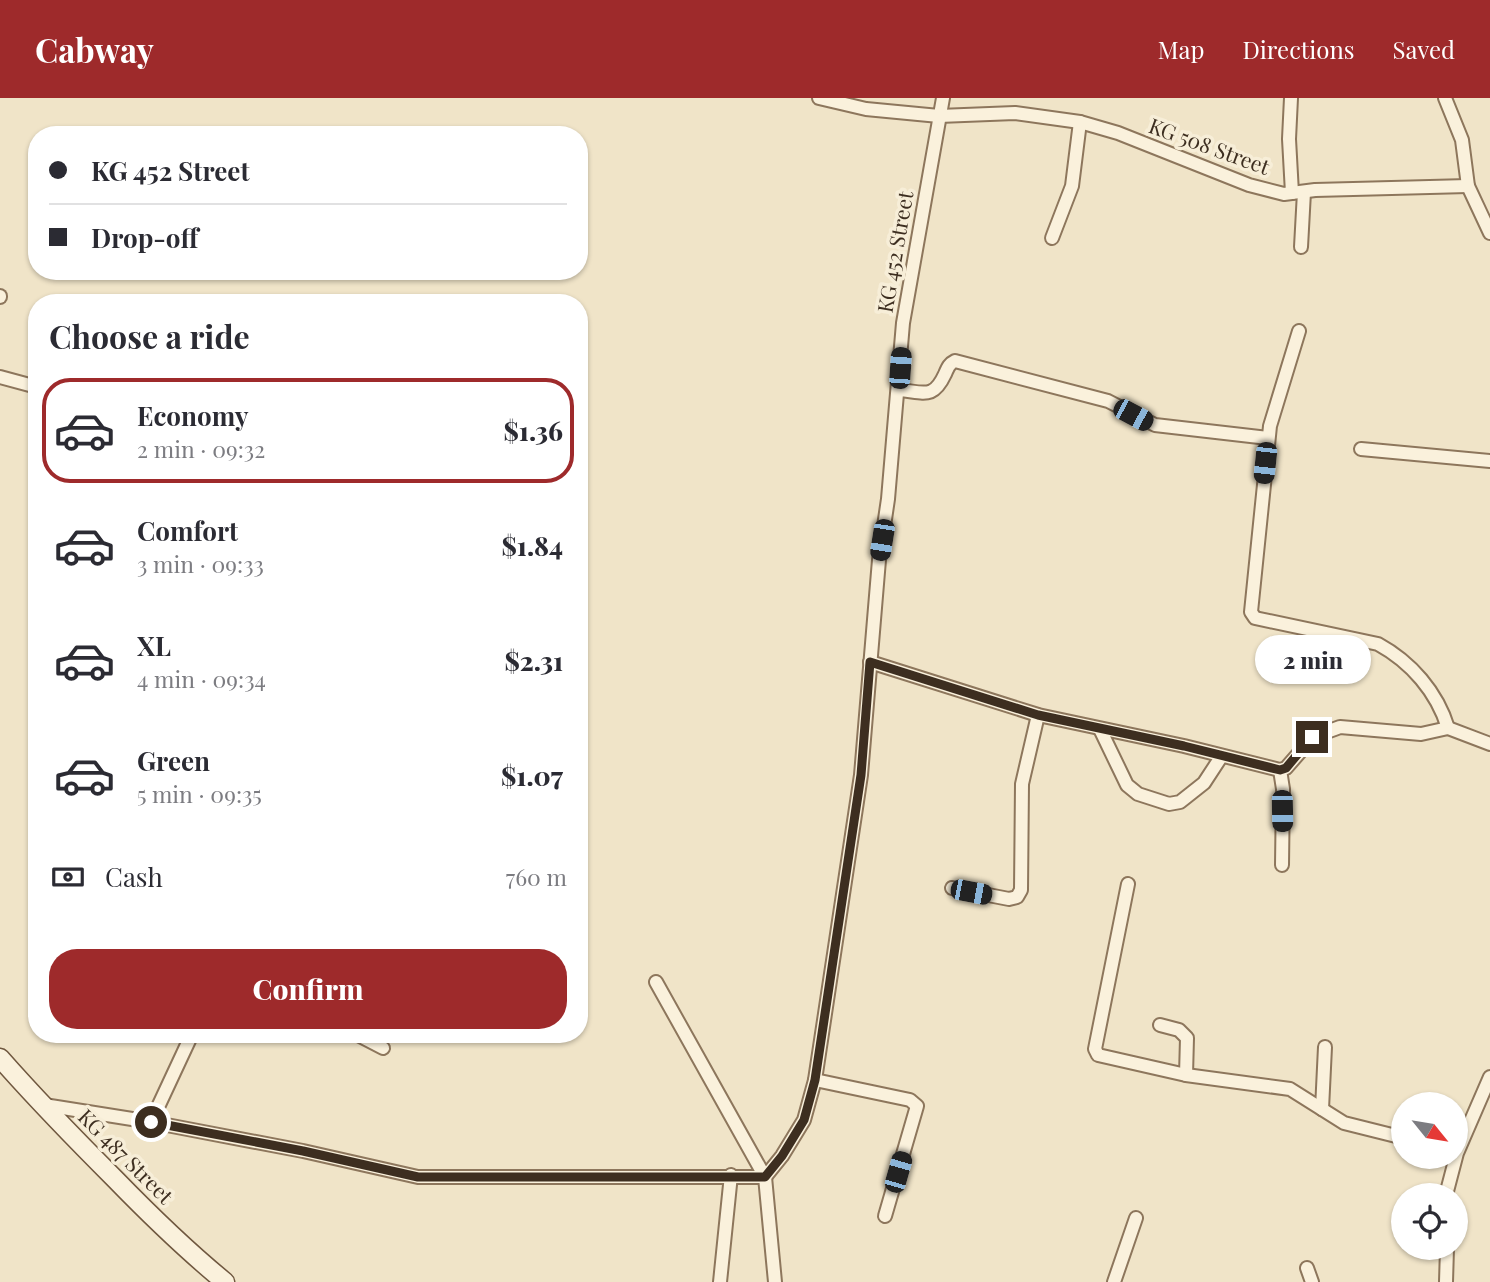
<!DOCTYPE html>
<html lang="en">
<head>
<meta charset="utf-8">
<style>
	:root { --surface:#fff; --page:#f2f2f3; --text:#2b2b33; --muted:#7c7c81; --line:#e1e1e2; --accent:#9e2a2b }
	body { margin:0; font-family:"Playfair Display",serif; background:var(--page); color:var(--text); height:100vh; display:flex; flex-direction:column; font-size:26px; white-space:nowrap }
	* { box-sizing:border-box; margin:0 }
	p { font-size:23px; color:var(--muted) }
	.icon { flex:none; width:38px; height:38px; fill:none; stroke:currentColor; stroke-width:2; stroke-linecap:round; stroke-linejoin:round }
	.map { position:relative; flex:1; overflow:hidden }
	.sheet { position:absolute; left:28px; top:196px; width:560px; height:749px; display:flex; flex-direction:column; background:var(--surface); border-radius:28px; box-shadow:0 2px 5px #0004 }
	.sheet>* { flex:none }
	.banner { position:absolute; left:28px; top:28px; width:560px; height:154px; border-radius:28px; box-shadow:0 2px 5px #0004; display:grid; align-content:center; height:154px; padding:0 21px; background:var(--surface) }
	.needle { width:46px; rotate:120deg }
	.fabs { position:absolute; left:1391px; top:994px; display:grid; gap:14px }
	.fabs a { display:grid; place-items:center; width:77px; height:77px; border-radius:50%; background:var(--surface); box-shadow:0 2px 5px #0004; font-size:35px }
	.end { position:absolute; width:32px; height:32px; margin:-16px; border:9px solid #3d2e20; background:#fff; box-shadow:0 0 0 4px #fff }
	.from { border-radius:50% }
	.bubble { position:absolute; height:49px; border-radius:24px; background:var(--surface); box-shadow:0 2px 5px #0004; font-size:23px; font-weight:800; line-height:49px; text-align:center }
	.car { position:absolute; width:21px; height:42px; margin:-21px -10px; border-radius:9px; box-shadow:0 0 5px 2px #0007; background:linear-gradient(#222 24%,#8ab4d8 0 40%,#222 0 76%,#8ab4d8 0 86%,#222 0) }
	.banner b { display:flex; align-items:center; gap:24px; height:66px; font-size:26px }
	.banner b+b { border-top:2px solid var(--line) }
	.banner i { width:18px; height:18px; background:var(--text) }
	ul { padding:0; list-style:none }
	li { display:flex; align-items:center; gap:21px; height:105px; margin:0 14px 10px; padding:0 7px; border:4px solid transparent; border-radius:28px }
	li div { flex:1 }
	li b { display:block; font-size:26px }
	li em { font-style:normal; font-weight:800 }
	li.active { border-color:var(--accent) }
	li>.icon { width:63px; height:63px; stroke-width:1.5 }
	h2 { padding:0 21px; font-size:32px; line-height:84px }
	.pay { display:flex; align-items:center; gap:18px; height:77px; padding:0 21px; font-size:26px }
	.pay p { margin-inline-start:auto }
	.primary-button { display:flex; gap:14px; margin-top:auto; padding:14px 21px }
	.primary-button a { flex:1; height:80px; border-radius:28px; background:var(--accent); color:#fff; font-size:28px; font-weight:800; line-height:80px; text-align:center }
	header { display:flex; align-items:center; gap:42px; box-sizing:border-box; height:98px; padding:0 35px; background:var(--accent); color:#fff }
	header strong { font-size:33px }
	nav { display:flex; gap:38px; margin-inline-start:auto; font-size:24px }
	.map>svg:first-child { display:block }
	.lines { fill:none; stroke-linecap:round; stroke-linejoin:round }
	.street-casing { stroke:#8d765c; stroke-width:16 }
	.secondary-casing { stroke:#6f573f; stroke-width:21 }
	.street { stroke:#faf1dc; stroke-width:12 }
	.secondary { stroke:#faf1dc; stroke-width:18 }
	.route { stroke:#3d2e20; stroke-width:9 }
	.labels { text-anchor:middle; stroke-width:7; stroke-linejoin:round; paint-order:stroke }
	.street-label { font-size:21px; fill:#3d2e20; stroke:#f7eed8 }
</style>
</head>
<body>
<header>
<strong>Cabway</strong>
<nav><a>Map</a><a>Directions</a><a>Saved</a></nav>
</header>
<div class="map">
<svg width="1490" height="1184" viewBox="0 0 1490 1184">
	<rect width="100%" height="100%" fill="#f0e4c8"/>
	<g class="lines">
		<defs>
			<g id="street">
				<path d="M 819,0 L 866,11 L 939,18 L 1015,15 L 1080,24 L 1118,35 L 1249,87 L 1284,96 L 1315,92 L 1468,88"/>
				<path d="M 1291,0 L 1289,41 L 1292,95"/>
				<path d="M 1445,0 L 1462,42 L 1468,88 L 1490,135"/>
				<path d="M 1052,140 L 1072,88 L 1080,24"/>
				<path d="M 1301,149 L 1304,94"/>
				<path d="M 0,198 L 0,199"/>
				<path d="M 1299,233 L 1270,328 L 1251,514 L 1255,520 L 1378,546 C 1411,564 1437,594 1448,630"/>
				<path d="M 0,279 L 37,289"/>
				<path d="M 899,292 C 924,294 933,302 945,276 C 948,269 949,266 955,263 L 1108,303 L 1155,327 L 1268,340"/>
				<path d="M 1361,351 L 1490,363"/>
				<path d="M 870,564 L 1038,617 L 1184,648 L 1280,672 L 1286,670 L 1313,639 L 1340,629 L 1421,636 L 1448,630 L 1490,646"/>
				<path d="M 1100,631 L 1127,687 L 1138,696 L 1169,706 L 1180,704 L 1204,685 L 1221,659"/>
				<path d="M 1280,672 L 1283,691 L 1282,767"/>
				<path d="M 1128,786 L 1095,951 L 1098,957 L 1186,977 L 1290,991 L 1344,1025 L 1404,1040"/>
				<path d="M 952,790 L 1009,801 L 1017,799 L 1021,792 L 1022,686 L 1038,617"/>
				<path d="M 656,884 L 765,1079 L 775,1184"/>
				<path d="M 1160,927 L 1179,932 L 1187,940 L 1186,977"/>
				<path d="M 356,936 L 383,950"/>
				<path d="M 815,982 L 910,1002 L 917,1008 L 885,1118"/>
				<path d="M 44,1007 L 151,1024 L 303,1053 L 418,1079 L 765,1079 L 782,1058 L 804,1022 L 815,982 L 861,677 L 879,462 L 888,401 L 903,225 L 943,0"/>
				<path d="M 1322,1011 L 1325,949"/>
				<path d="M 151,1024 L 192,936"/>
				<path d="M 1446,1097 L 1457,1055 L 1490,979"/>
				<path d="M 1307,1170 L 1312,1184"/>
				<path d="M 720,1184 L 731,1077"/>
				<path d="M 1114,1184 L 1136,1120"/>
				<path d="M 1446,1184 L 1447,1150"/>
			</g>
			<path id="secondary" d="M 0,960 C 37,1002 75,1041 115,1081 C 150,1117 186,1152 225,1184"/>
		</defs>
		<!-- street casing -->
		<use href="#street" class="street-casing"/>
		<!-- secondary casing -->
		<use href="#secondary" class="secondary-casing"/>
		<!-- street -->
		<use href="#street" class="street"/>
		<!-- secondary -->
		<use href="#secondary" class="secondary"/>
	</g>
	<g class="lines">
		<!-- route -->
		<path class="route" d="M 151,1024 L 303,1053 L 418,1079 L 765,1079 L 782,1058 L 804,1022 L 815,982 L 861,677 L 870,564 L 1038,617 L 1184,648 L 1280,672 L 1286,670 L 1312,639"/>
	</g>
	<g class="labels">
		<!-- street labels -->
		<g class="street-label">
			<text transform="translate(1209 49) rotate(20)" y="7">KG 508 Street</text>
			<text transform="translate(896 154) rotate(-80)" y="7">KG 452 Street</text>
			<text transform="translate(125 1059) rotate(45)" y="7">KG 487 Street</text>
		</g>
	</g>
</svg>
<div class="fabs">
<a><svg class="needle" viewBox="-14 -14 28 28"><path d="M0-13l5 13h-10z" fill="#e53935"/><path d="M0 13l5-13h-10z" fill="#7c7c81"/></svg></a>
<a><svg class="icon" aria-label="locate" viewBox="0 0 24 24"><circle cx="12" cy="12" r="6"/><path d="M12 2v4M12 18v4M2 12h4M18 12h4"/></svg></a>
</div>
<i class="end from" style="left:151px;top:1024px"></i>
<i class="end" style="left:1312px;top:639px"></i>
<div class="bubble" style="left:1255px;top:537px;width:116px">2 min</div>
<i class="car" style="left:900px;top:270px;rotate:4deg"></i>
<i class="car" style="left:1133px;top:317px;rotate:118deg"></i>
<i class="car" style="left:1265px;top:365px;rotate:186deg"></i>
<i class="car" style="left:882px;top:442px;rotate:189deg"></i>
<i class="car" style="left:1282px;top:713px;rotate:179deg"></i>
<i class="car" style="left:971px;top:794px;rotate:101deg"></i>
<i class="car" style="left:898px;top:1074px;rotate:16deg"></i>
<div class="banner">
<b><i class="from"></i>KG 452 Street</b>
<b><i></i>Drop-off</b>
</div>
<section class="sheet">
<h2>Choose a ride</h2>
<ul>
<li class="active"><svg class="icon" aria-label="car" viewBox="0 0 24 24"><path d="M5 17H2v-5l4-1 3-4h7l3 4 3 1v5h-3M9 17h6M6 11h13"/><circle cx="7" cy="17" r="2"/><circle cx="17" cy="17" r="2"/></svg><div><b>Economy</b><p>2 min · 09:32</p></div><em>$1.36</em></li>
<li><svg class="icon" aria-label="car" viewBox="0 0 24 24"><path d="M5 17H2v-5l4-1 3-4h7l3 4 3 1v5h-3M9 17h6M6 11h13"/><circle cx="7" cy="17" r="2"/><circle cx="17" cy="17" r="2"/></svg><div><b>Comfort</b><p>3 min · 09:33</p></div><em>$1.84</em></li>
<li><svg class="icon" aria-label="car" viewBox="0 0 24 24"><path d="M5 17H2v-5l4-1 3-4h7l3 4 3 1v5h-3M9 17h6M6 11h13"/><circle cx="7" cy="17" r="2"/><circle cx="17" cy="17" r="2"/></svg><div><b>XL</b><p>4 min · 09:34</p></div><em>$2.31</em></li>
<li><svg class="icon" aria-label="car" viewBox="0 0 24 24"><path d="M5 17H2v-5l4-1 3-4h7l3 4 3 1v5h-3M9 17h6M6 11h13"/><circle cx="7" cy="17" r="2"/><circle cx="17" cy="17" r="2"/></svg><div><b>Green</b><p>5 min · 09:35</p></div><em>$1.07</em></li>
</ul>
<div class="pay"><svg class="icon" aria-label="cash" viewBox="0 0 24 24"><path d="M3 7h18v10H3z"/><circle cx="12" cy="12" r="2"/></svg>Cash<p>760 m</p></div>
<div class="primary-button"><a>Confirm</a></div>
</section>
</div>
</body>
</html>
